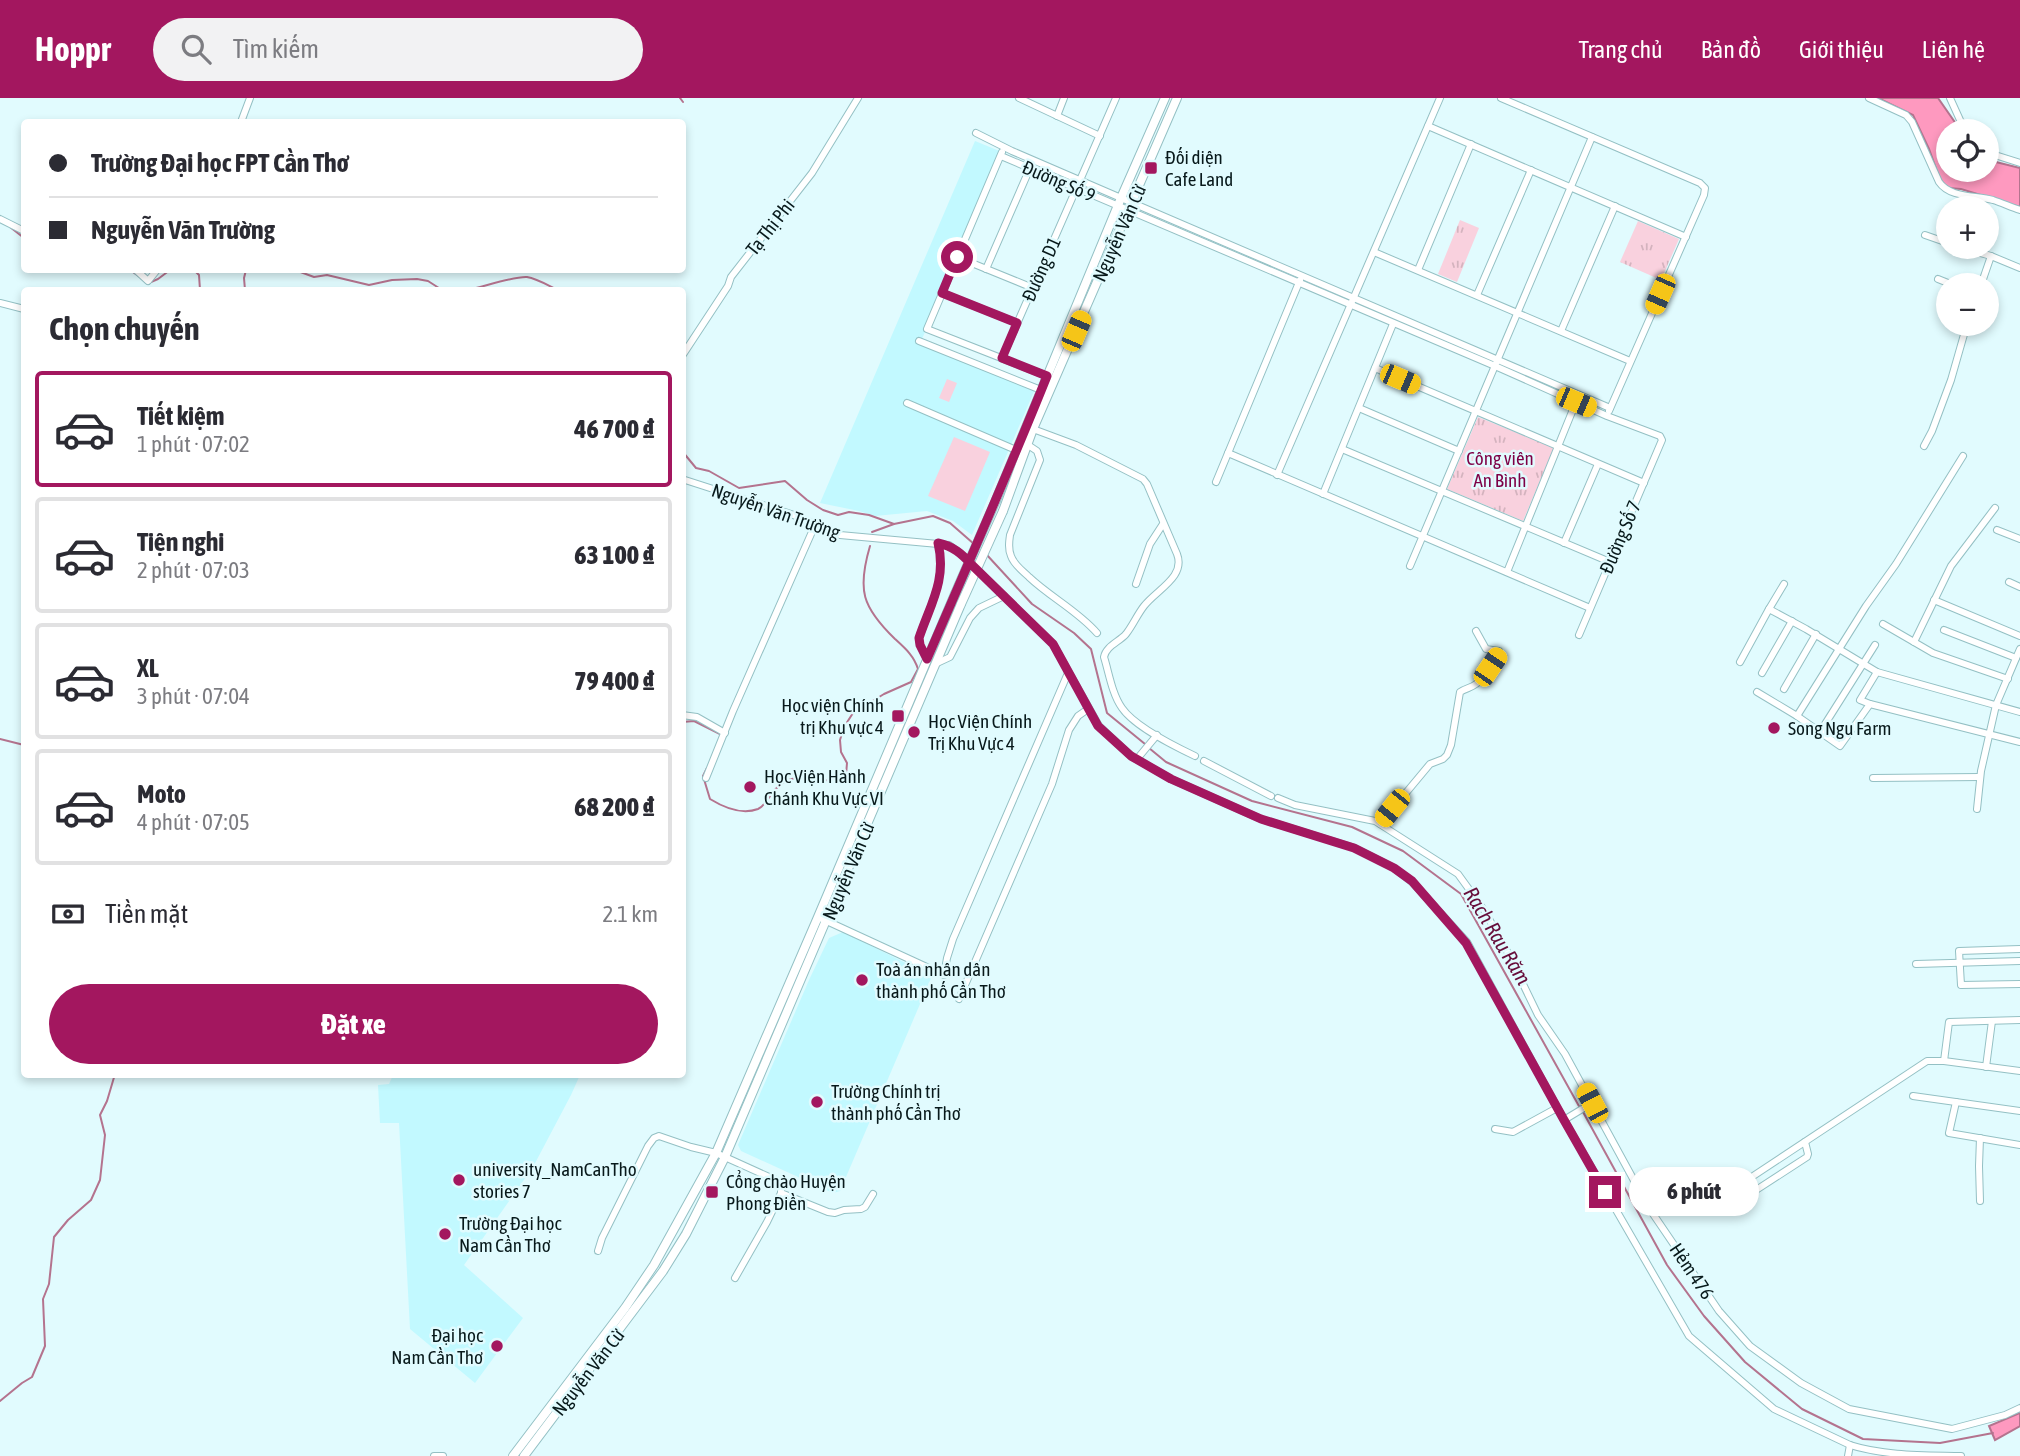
<!DOCTYPE html>
<html lang="vi">
<head>
<meta charset="utf-8">
<style>
	:root { --surface:#fff; --page:#f2f2f3; --text:#2b2b33; --muted:#7c7c81; --line:#e1e1e2; --accent:#a3175f }
	body { margin:0; font-family:"Asap Condensed",sans-serif; background:var(--page); color:var(--text); height:100vh; display:flex; flex-direction:column; font-size:26px; white-space:nowrap }
	* { box-sizing:border-box; margin:0 }
	p { font-size:23px; color:var(--muted) }
	.icon { flex:none; width:38px; height:38px; fill:none; stroke:currentColor; stroke-width:2; stroke-linecap:round; stroke-linejoin:round }
	.map { position:relative; flex:1; overflow:hidden }
	.side { position:absolute; left:21px; top:189px; width:665px; height:791px; display:flex; flex-direction:column; background:var(--surface); border-radius:7px; box-shadow:0 4px 10px #0003 }
	.side>* { flex:none }
	.guide { position:absolute; left:21px; top:21px; width:665px; height:154px; border-radius:7px; box-shadow:0 4px 10px #0003; display:grid; align-content:center; height:154px; padding:0 28px; background:var(--surface) }
	.controls { position:absolute; left:1936px; top:21px; display:grid; gap:14px }
	.controls a { display:grid; place-items:center; width:63px; height:63px; border-radius:50%; background:var(--surface); box-shadow:0 4px 10px #0003; font-size:35px }
	.end { position:absolute; width:32px; height:32px; margin:-16px; border:9px solid #a3175f; background:#fff; box-shadow:0 0 0 4px #fff }
	.from { border-radius:50% }
	.bubble { position:absolute; height:49px; border-radius:24px; background:var(--surface); box-shadow:0 4px 10px #0003; font-size:23px; font-weight:800; line-height:49px; text-align:center }
	.car { position:absolute; width:21px; height:42px; margin:-21px -10px; border-radius:9px; box-shadow:0 0 5px 2px #0007; background:linear-gradient(#f5c518 24%,#345 0 40%,#f5c518 0 76%,#345 0 86%,#f5c518 0) }
	.guide b { display:flex; align-items:center; gap:24px; height:66px; font-size:26px }
	.guide b+b { border-top:2px solid var(--line) }
	.guide i { width:18px; height:18px; background:var(--text) }
	ul { padding:0; list-style:none }
	li { display:flex; align-items:center; gap:21px; height:116px; margin:0 14px 10px; padding:0 14px; border:4px solid var(--line); border-radius:7px }
	li div { flex:1 }
	li b { display:block; font-size:26px }
	li em { font-style:normal; font-weight:800 }
	li.active { border-color:var(--accent) }
	li>.icon { width:63px; height:63px; stroke-width:1.5 }
	h2 { padding:0 28px; font-size:32px; line-height:84px }
	.pay { display:flex; align-items:center; gap:18px; height:77px; padding:0 28px; font-size:26px }
	.pay p { margin-inline-start:auto }
	.action { display:flex; gap:14px; margin-top:auto; padding:14px 28px }
	.action a { flex:1; height:80px; border-radius:42px; background:var(--accent); color:#fff; font-size:28px; font-weight:800; line-height:80px; text-align:center }
	header { display:flex; align-items:center; gap:42px; box-sizing:border-box; height:98px; padding:0 35px; background:var(--accent); color:#fff }
	header strong { font-size:33px }
	nav { display:flex; gap:38px; margin-inline-start:auto; font-size:24px }
	.search { width:490px; height:63px; background:var(--page); display:flex; align-items:center; gap:18px; box-sizing:border-box; padding:0 24px; border-radius:38px; color:var(--muted); font-size:26px }
	.map>svg:first-child { display:block }
	.built { fill:#c2f9ff }
	.grass { fill:url(#grass-tufts) }
	.garden { fill:#f9d1de }
	.water { fill:#fe99bf; stroke:#b4738e; stroke-width:2 }
	.lines { fill:none; stroke-linecap:round; stroke-linejoin:round }
	.stream { stroke:#b4738e; stroke-width:2 }
	.minor-casing { stroke:#94c0c4; stroke-width:8 }
	.major-casing { stroke:#94c0c4; stroke-width:10 }
	.minor { stroke:#fff; stroke-width:6 }
	.major { stroke:#fff; stroke-width:8 }
	.major-bridge-casing { stroke:#94c0c4; stroke-width:10; stroke-linecap:butt }
	.major-bridge { stroke:#fff; stroke-width:8 }
	.route { stroke:#a3175f; stroke-width:9 }
	.poi-dot { fill:#a3175f; stroke:#e1fbfe; stroke-width:2.5 }
	.labels { text-anchor:middle; stroke-width:5; stroke-linejoin:round; paint-order:stroke }
	.poi-label { font-size:19px; fill:#08191b; stroke:#e1fbfe; text-anchor:start }
	.street-label { font-size:19px; fill:#08191b; stroke:#e1fbfe }
	.park-label { font-size:19px; fill:#7e0046; stroke:#e1fbfe }
	.water-label { font-size:21px; font-style:italic; fill:#670e3b; stroke:#e1fbfe }
</style>
</head>
<body>
<header>
<strong>Hoppr</strong>
<div class="search"><svg class="icon" aria-label="search" viewBox="0 0 24 24"><circle cx="10" cy="10" r="6"/><path d="M15 15l6 6"/></svg>Tìm kiếm</div>
<nav><a>Trang chủ</a><a>Bản đồ</a><a>Giới thiệu</a><a>Liên hệ</a></nav>
</header>
<div class="map">
<svg width="2020" height="1358" viewBox="0 0 2020 1358">
	<defs>
		<pattern id="grass-tufts" width="24" height="20" patternUnits="userSpaceOnUse" patternTransform="scale(1.75)"><rect width="24" height="20" fill="#f9d1de"/><path d="M3 7l-1-3M5 7V3M7 7l1-3M15 17l-1-3M17 17v-4M19 17l1-3" fill="none" stroke="#d4b3be"/></pattern>
	</defs>
	<rect width="100%" height="100%" fill="#e1fbfe"/>
	<!-- built -->
	<g class="built">
		<path d="M 975,43 L 1002,54 L 922,241 L 1036,289 L 972,437 L 953,423 L 927,413 L 875,418 L 859,413 L 820,405 Z"/>
		<path d="M 843,834 L 932,878 L 840,1093 L 833,1095 L 741,1053 L 738,1047 L 809,882 L 829,840 Z"/>
		<path d="M 393,977 L 580,977 L 571,997 L 533,1069 L 464,1167 L 523,1220 L 475,1285 L 410,1231 L 399,1025 L 380,1025 L 378,987 L 389,986 Z"/>
	</g>
	<!-- grass -->
	<g class="grass">
		<path d="M 1460,122 L 1479,130 L 1457,184 L 1438,176 Z"/>
		<path d="M 1638,123 L 1679,141 L 1661,182 L 1620,164 Z"/>
		<path d="M 1478,319 L 1554,350 L 1523,423 L 1447,391 Z"/>
	</g>
	<!-- garden -->
	<g class="garden">
		<path d="M 947,281 L 957,285 L 949,304 L 939,300 Z"/>
		<path d="M 954,339 L 990,354 L 965,413 L 928,398 Z"/>
	</g>
	<!-- water -->
	<g class="water">
		<path d="M 1878,0 L 1938,0 L 1961,33 L 1948,33 L 1948,72 L 1986,72 L 1986,58 L 1996,64 L 2020,70 L 2020,109 L 1961,91 L 1948,90 L 1940,82 L 1929,51 L 1913,17 Z"/>
		<path d="M 2020,1315 L 2020,1328 L 1995,1342 L 1989,1328 Z"/>
	</g>
	<g class="lines">
		<!-- stream -->
		<g class="stream">
			<path d="M 680,0 L 683,4"/>
			<path d="M 10,129 L 24,140"/>
			<path d="M 130,172 L 140,179"/>
			<path d="M 194,172 L 199,177 L 200,192"/>
			<path d="M 295,172 L 314,179 L 327,177 L 369,187 L 392,182 L 417,181 L 428,183 L 442,192"/>
			<path d="M 151,184 L 158,181 L 170,172"/>
			<path d="M 245,192 L 244,180 L 246,172"/>
			<path d="M 467,192 C 483,189 514,178 527,179 C 538,181 549,188 558,192"/>
			<path d="M 682,353 L 696,370 L 709,373 L 739,390 L 785,383 L 807,402 L 823,412 L 838,417 L 849,414 L 869,417 L 894,426 L 933,418 L 950,425 L 974,446"/>
			<path d="M 872,434 L 894,426"/>
			<path d="M 986,456 L 1032,506 L 1074,535 L 1091,551 L 1107,615 L 1145,646"/>
			<path d="M 682,624 L 694,623 L 720,636"/>
			<path d="M 0,641 L 24,647"/>
			<path d="M 1149,650 L 1166,664 L 1252,703 L 1352,729 L 1403,753 L 1461,796 L 1580,1010"/>
			<path d="M 707,670 L 703,678 L 710,701 C 723,709 742,717 758,711 C 765,708 768,700 773,694 C 789,674 813,677 835,685 L 846,677 L 847,665 L 841,654 L 840,642 L 844,629 L 853,615 L 884,596 L 911,584 L 918,571 C 914,558 906,551 895,541 C 862,509 857,492 870,448"/>
			<path d="M 1583,1014 L 1667,1167 L 1704,1218 L 1745,1264 L 1802,1311 L 1863,1341 L 1940,1345 L 1993,1335"/>
			<path d="M 0,1303 L 22,1285 L 32,1279 L 45,1248 L 43,1201 L 49,1186 L 54,1139 L 68,1122 L 91,1102 L 100,1082 L 105,1037 L 100,1017 L 107,1003 L 115,976"/>
		</g>
		<defs>
			<g id="minor">
				<path d="M 1019,0 L 1100,38"/>
				<path d="M 1501,0 L 1700,85 L 1705,90 L 1704,97 L 1609,313"/>
				<path d="M 1869,0 L 1906,17 L 1912,24 L 1939,84 C 1950,100 1975,97 1993,102 C 2002,105 2011,109 2020,112"/>
				<path d="M 1950,0 L 1960,22 L 1968,33"/>
				<path d="M 1057,18 L 1064,0"/>
				<path d="M 241,24 L 250,0"/>
				<path d="M 1428,28 L 1686,139"/>
				<path d="M 976,35 L 1012,53 L 1121,100 L 1610,310"/>
				<path d="M 1986,51 L 1995,57 L 2020,65"/>
				<path d="M 1002,54 L 927,231 L 1047,278"/>
				<path d="M 1001,58 L 1495,268 L 1607,318 L 1660,338 L 1662,342 L 1579,537"/>
				<path d="M 0,121 L 24,133"/>
				<path d="M 1925,137 L 1948,145"/>
				<path d="M 1959,149 L 1991,158"/>
				<path d="M 1374,154 L 1630,263"/>
				<path d="M 957,159 L 1033,190"/>
				<path d="M 986,171 L 1030,70"/>
				<path d="M 136,172 L 148,183 L 157,172"/>
				<path d="M 1418,172 L 1471,46"/>
				<path d="M 1938,181 L 1953,187"/>
				<path d="M 1981,187 L 1991,158 L 2020,170"/>
				<path d="M 942,195 L 1017,225"/>
				<path d="M 1477,197 L 1531,72"/>
				<path d="M 0,205 L 24,211"/>
				<path d="M 1561,233 L 1615,108"/>
				<path d="M 919,243 L 1041,292"/>
				<path d="M 682,258 L 728,188 L 731,179 L 812,75 L 858,0"/>
				<path d="M 1002,260 L 1116,0"/>
				<path d="M 1375,270 L 1644,385"/>
				<path d="M 907,305 L 1016,352"/>
				<path d="M 1359,310 L 1459,353"/>
				<path d="M 1033,331 L 1076,347 L 1143,381 L 1147,386 L 1177,456 C 1186,479 1156,492 1144,508 C 1137,517 1133,527 1126,536 C 1119,544 1106,548 1104,559 C 1109,575 1112,596 1122,610 C 1135,629 1174,648 1195,658"/>
				<path d="M 1028,347 L 1037,353 L 1040,362 L 1010,437 C 1009,444 1008,451 1011,458 C 1014,467 1022,472 1029,479 C 1050,499 1078,513 1097,535"/>
				<path d="M 1924,348 L 1932,333 L 1951,282 L 1967,226"/>
				<path d="M 1342,351 L 1610,464"/>
				<path d="M 1228,355 L 1590,510"/>
				<path d="M 1277,377 L 1440,0"/>
				<path d="M 682,381 L 791,416 L 840,437 L 949,447 L 961,456 L 1053,546 L 1099,628 L 1131,658 L 1171,681 L 1261,721 L 1355,750 L 1394,770 L 1412,784 L 1467,844 L 1564,1022 L 1689,1238 L 1774,1311 L 1850,1347 C 1885,1358 1925,1357 1961,1358"/>
				<path d="M 1216,384 L 1300,182"/>
				<path d="M 1323,396 L 1393,226"/>
				<path d="M 1997,432 L 2020,441"/>
				<path d="M 1564,445 L 1598,366"/>
				<path d="M 1410,468 L 1592,39"/>
				<path d="M 1507,474 L 1576,304"/>
				<path d="M 2009,484 L 2020,489"/>
				<path d="M 1136,486 L 1150,446 L 1163,426"/>
				<path d="M 1934,502 L 2020,538"/>
				<path d="M 1769,511 L 1784,486"/>
				<path d="M 1883,526 L 1933,555 L 2008,581"/>
				<path d="M 1944,532 L 2016,560"/>
				<path d="M 1914,544 L 1951,468 L 1995,410"/>
				<path d="M 927,561 L 920,547 L 919,540 C 930,507 947,482 938,445"/>
				<path d="M 1740,564 L 1769,511 L 1806,531 L 1877,574 L 2020,614"/>
				<path d="M 935,566 L 950,559 L 970,520 L 979,510 L 1004,498"/>
				<path d="M 1762,575 L 1792,523"/>
				<path d="M 1784,591 L 1816,536"/>
				<path d="M 1757,594 L 1797,618 L 1840,648 L 1870,606 L 2020,644"/>
				<path d="M 1870,606 L 1860,602 L 1877,574"/>
				<path d="M 682,617 L 697,619 L 725,635"/>
				<path d="M 1797,618 L 1866,508 L 1896,466 L 1963,358"/>
				<path d="M 1820,634 L 1875,547"/>
				<path d="M 1137,661 L 1157,637"/>
				<path d="M 1204,663 L 1271,698"/>
				<path d="M 706,680 L 733,613 L 815,427"/>
				<path d="M 1873,680 L 1980,679"/>
				<path d="M 1278,700 L 1295,707 L 1375,723 L 1458,776 L 1484,812 L 1508,855 L 1538,917 L 1565,956 L 1649,1110 L 1719,1213 L 1750,1248 L 1801,1285 L 1849,1311 L 1952,1331 L 2005,1317 L 2020,1310"/>
				<path d="M 1977,711 L 1981,673 L 1996,607 L 2020,551"/>
				<path d="M 1380,726 L 1430,666 L 1443,661 L 1447,657 L 1451,647 L 1460,594 C 1466,590 1471,590 1476,586 C 1486,580 1492,566 1499,556 L 1499,553 L 1486,551 L 1476,533"/>
				<path d="M 818,819 L 944,877 L 947,860 L 953,841 L 1068,575"/>
				<path d="M 2020,851 L 1959,853 L 1961,887 L 2020,886"/>
				<path d="M 1916,866 L 2020,863"/>
				<path d="M 959,901 L 1052,686 L 1069,632 L 1078,618 L 1088,611"/>
				<path d="M 1944,963 L 1949,924 L 2020,922"/>
				<path d="M 1986,969 L 1992,923"/>
				<path d="M 1913,998 L 2020,1013"/>
				<path d="M 1956,1004 L 1949,1035 L 2020,1047"/>
				<path d="M 1564,1022 L 1592,1005"/>
				<path d="M 1495,1031 L 1513,1034 L 1557,1010"/>
				<path d="M 1710,1094 L 1724,1087 L 1730,1093 L 1732,1092 L 1927,963 L 1944,963 L 2020,973"/>
				<path d="M 781,1095 L 828,1114 L 835,1115 L 844,1112 L 861,1111 L 865,1109 L 873,1096"/>
				<path d="M 1750,1096 L 1807,1059 L 1808,1056 L 1805,1044"/>
				<path d="M 1980,1103 L 1979,1068 L 1980,1040"/>
				<path d="M 598,1153 L 602,1140 L 648,1048 L 654,1040 L 659,1038 L 691,1049 L 716,1055 L 778,1083 L 781,1089 L 781,1095 L 767,1124 L 735,1180"/>
				<path d="M 434,1358 L 443,1358"/>
				<path d="M 1848,1358 L 1850,1347"/>
			</g>
			<g id="major">
				<path d="M 996,402 L 1121,100 L 1165,0"/>
				<path d="M 1003,413 L 1033,331 L 1177,0"/>
				<path d="M 513,1358 L 625,1210 L 654,1167 L 716,1055 L 818,819 L 955,496"/>
				<path d="M 524,1358 L 663,1173 L 686,1136 L 725,1059 L 961,506"/>
			</g>
		</defs>
		<!-- minor casing -->
		<use href="#minor" class="minor-casing"/>
		<!-- major casing -->
		<use href="#major" class="major-casing"/>
		<!-- minor -->
		<use href="#minor" class="minor"/>
		<!-- major -->
		<use href="#major" class="major"/>
		<defs>
			<g id="major-bridge">
				<path d="M 955,496 L 996,402"/>
				<path d="M 961,506 L 1003,413"/>
			</g>
		</defs>
		<!-- major-bridge casing -->
		<use href="#major-bridge" class="major-bridge-casing"/>
		<!-- major-bridge -->
		<use href="#major-bridge" class="major-bridge"/>
	</g>
	<g class="lines">
		<!-- route -->
		<path class="route" d="M 957,159 L 942,195 L 1017,225 L 1002,260 L 1047,278 C 1009,373 968,466 927,561 L 920,547 L 919,540 C 930,507 947,482 938,445 C 953,448 962,456 972,467 L 1053,546 L 1098,628 L 1131,658 L 1171,681 L 1261,721 L 1354,750 L 1394,770 L 1412,783 L 1466,845 L 1564,1022 L 1605,1094"/>
	</g>
	<!-- markers -->
	<g class="poi-dot">
		<rect x="1144" y="63" width="14" height="14" rx="3.5"/>
		<rect x="891" y="611" width="14" height="14" rx="3.5"/>
		<circle cx="1774" cy="630" r="7"/>
		<circle cx="914" cy="634" r="7"/>
		<circle cx="750" cy="689" r="7"/>
		<circle cx="862" cy="882" r="7"/>
		<circle cx="817" cy="1004" r="7"/>
		<circle cx="459" cy="1082" r="7"/>
		<rect x="705" y="1087" width="14" height="14" rx="3.5"/>
		<circle cx="445" cy="1136" r="7"/>
		<circle cx="497" cy="1248" r="7"/>
	</g>
	<g class="labels">
		<!-- poi labels -->
		<g class="poi-label">
			<text x="1165" y="66">Đối diện<tspan x="1165" dy="22">Cafe Land</tspan></text>
			<text x="884" y="614" text-anchor="end">Học viện Chính<tspan x="884" dy="22">trị Khu vực 4</tspan></text>
			<text x="928" y="630">Học Viện Chính<tspan x="928" dy="22">Trị Khu Vực 4</tspan></text>
			<text x="1788" y="637">Song Ngu Farm</text>
			<text x="764" y="685">Học Viện Hành<tspan x="764" dy="22">Chánh Khu Vực VI</tspan></text>
			<text x="876" y="878">Toà án nhân dân<tspan x="876" dy="22">thành phố Cần Thơ</tspan></text>
			<text x="831" y="1000">Trường Chính trị<tspan x="831" dy="22">thành phố Cần Thơ</tspan></text>
			<text x="473" y="1078">university_NamCanTho<tspan x="473" dy="22">stories 7</tspan></text>
			<text x="726" y="1090">Cổng chào Huyện<tspan x="726" dy="22">Phong Điền</tspan></text>
			<text x="459" y="1132">Trường Đại học<tspan x="459" dy="22">Nam Cần Thơ</tspan></text>
			<text x="483" y="1244" text-anchor="end">Đại học<tspan x="483" dy="22">Nam Cần Thơ</tspan></text>
		</g>
		<!-- street labels -->
		<g class="street-label">
			<text transform="translate(1059 83) rotate(23)" y="7">Đường Số 9</text>
			<text transform="translate(770 129) rotate(-52)" y="7">Tạ Thị Phi</text>
			<text transform="translate(1119 135) rotate(-66)" y="7">Nguyễn Văn Cừ</text>
			<text transform="translate(1041 171) rotate(-66)" y="7">Đường D1</text>
			<text transform="translate(776 413) rotate(19)" y="7">Nguyễn Văn Trường</text>
			<text transform="translate(1620 439) rotate(-67)" y="7">Đường Số 7</text>
			<text transform="translate(848 773) rotate(-67)" y="7">Nguyễn Văn Cừ</text>
			<text transform="translate(1692 1173) rotate(56)" y="7">Hẻm 476</text>
			<text transform="translate(588 1274) rotate(-52)" y="7">Nguyễn Văn Cừ</text>
		</g>
		<!-- park labels -->
		<g class="park-label">
			<text x="1500" y="367">Công viên<tspan x="1500" dy="22">An Bình</tspan></text>
		</g>
		<!-- water labels -->
		<g class="water-label">
			<text transform="translate(1497 838) rotate(59)" y="7">Rạch Rau Răm</text>
		</g>
	</g>
</svg>
<div class="controls">
<a><svg class="icon" aria-label="locate" viewBox="0 0 24 24"><circle cx="12" cy="12" r="6"/><path d="M12 2v4M12 18v4M2 12h4M18 12h4"/></svg></a>
<a>+</a>
<a>−</a>
</div>
<i class="end from" style="left:957px;top:159px"></i>
<i class="end" style="left:1605px;top:1094px"></i>
<div class="bubble" style="left:1629px;top:1069px;width:130px">6 phút</div>
<i class="car" style="left:1660px;top:196px;rotate:204deg"></i>
<i class="car" style="left:1076px;top:233px;rotate:23deg"></i>
<i class="car" style="left:1400px;top:281px;rotate:113deg"></i>
<i class="car" style="left:1576px;top:304px;rotate:113deg"></i>
<i class="car" style="left:1490px;top:569px;rotate:34deg"></i>
<i class="car" style="left:1392px;top:710px;rotate:219deg"></i>
<i class="car" style="left:1592px;top:1005px;rotate:332deg"></i>
<div class="guide">
<b><i class="from"></i>Trường Đại học FPT Cần Thơ</b>
<b><i></i>Nguyễn Văn Trường</b>
</div>
<section class="side">
<h2>Chọn chuyến</h2>
<ul>
<li class="active"><svg class="icon" aria-label="car" viewBox="0 0 24 24"><path d="M5 17H2v-5l4-1 3-4h7l3 4 3 1v5h-3M9 17h6M6 11h13"/><circle cx="7" cy="17" r="2"/><circle cx="17" cy="17" r="2"/></svg><div><b>Tiết kiệm</b><p>1 phút · 07:02</p></div><em>46 700 ₫</em></li>
<li><svg class="icon" aria-label="car" viewBox="0 0 24 24"><path d="M5 17H2v-5l4-1 3-4h7l3 4 3 1v5h-3M9 17h6M6 11h13"/><circle cx="7" cy="17" r="2"/><circle cx="17" cy="17" r="2"/></svg><div><b>Tiện nghi</b><p>2 phút · 07:03</p></div><em>63 100 ₫</em></li>
<li><svg class="icon" aria-label="car" viewBox="0 0 24 24"><path d="M5 17H2v-5l4-1 3-4h7l3 4 3 1v5h-3M9 17h6M6 11h13"/><circle cx="7" cy="17" r="2"/><circle cx="17" cy="17" r="2"/></svg><div><b>XL</b><p>3 phút · 07:04</p></div><em>79 400 ₫</em></li>
<li><svg class="icon" aria-label="car" viewBox="0 0 24 24"><path d="M5 17H2v-5l4-1 3-4h7l3 4 3 1v5h-3M9 17h6M6 11h13"/><circle cx="7" cy="17" r="2"/><circle cx="17" cy="17" r="2"/></svg><div><b>Moto</b><p>4 phút · 07:05</p></div><em>68 200 ₫</em></li>
</ul>
<div class="pay"><svg class="icon" aria-label="cash" viewBox="0 0 24 24"><path d="M3 7h18v10H3z"/><circle cx="12" cy="12" r="2"/></svg>Tiền mặt<p>2.1 km</p></div>
<div class="action"><a>Đặt xe</a></div>
</section>
</div>
</body>
</html>
